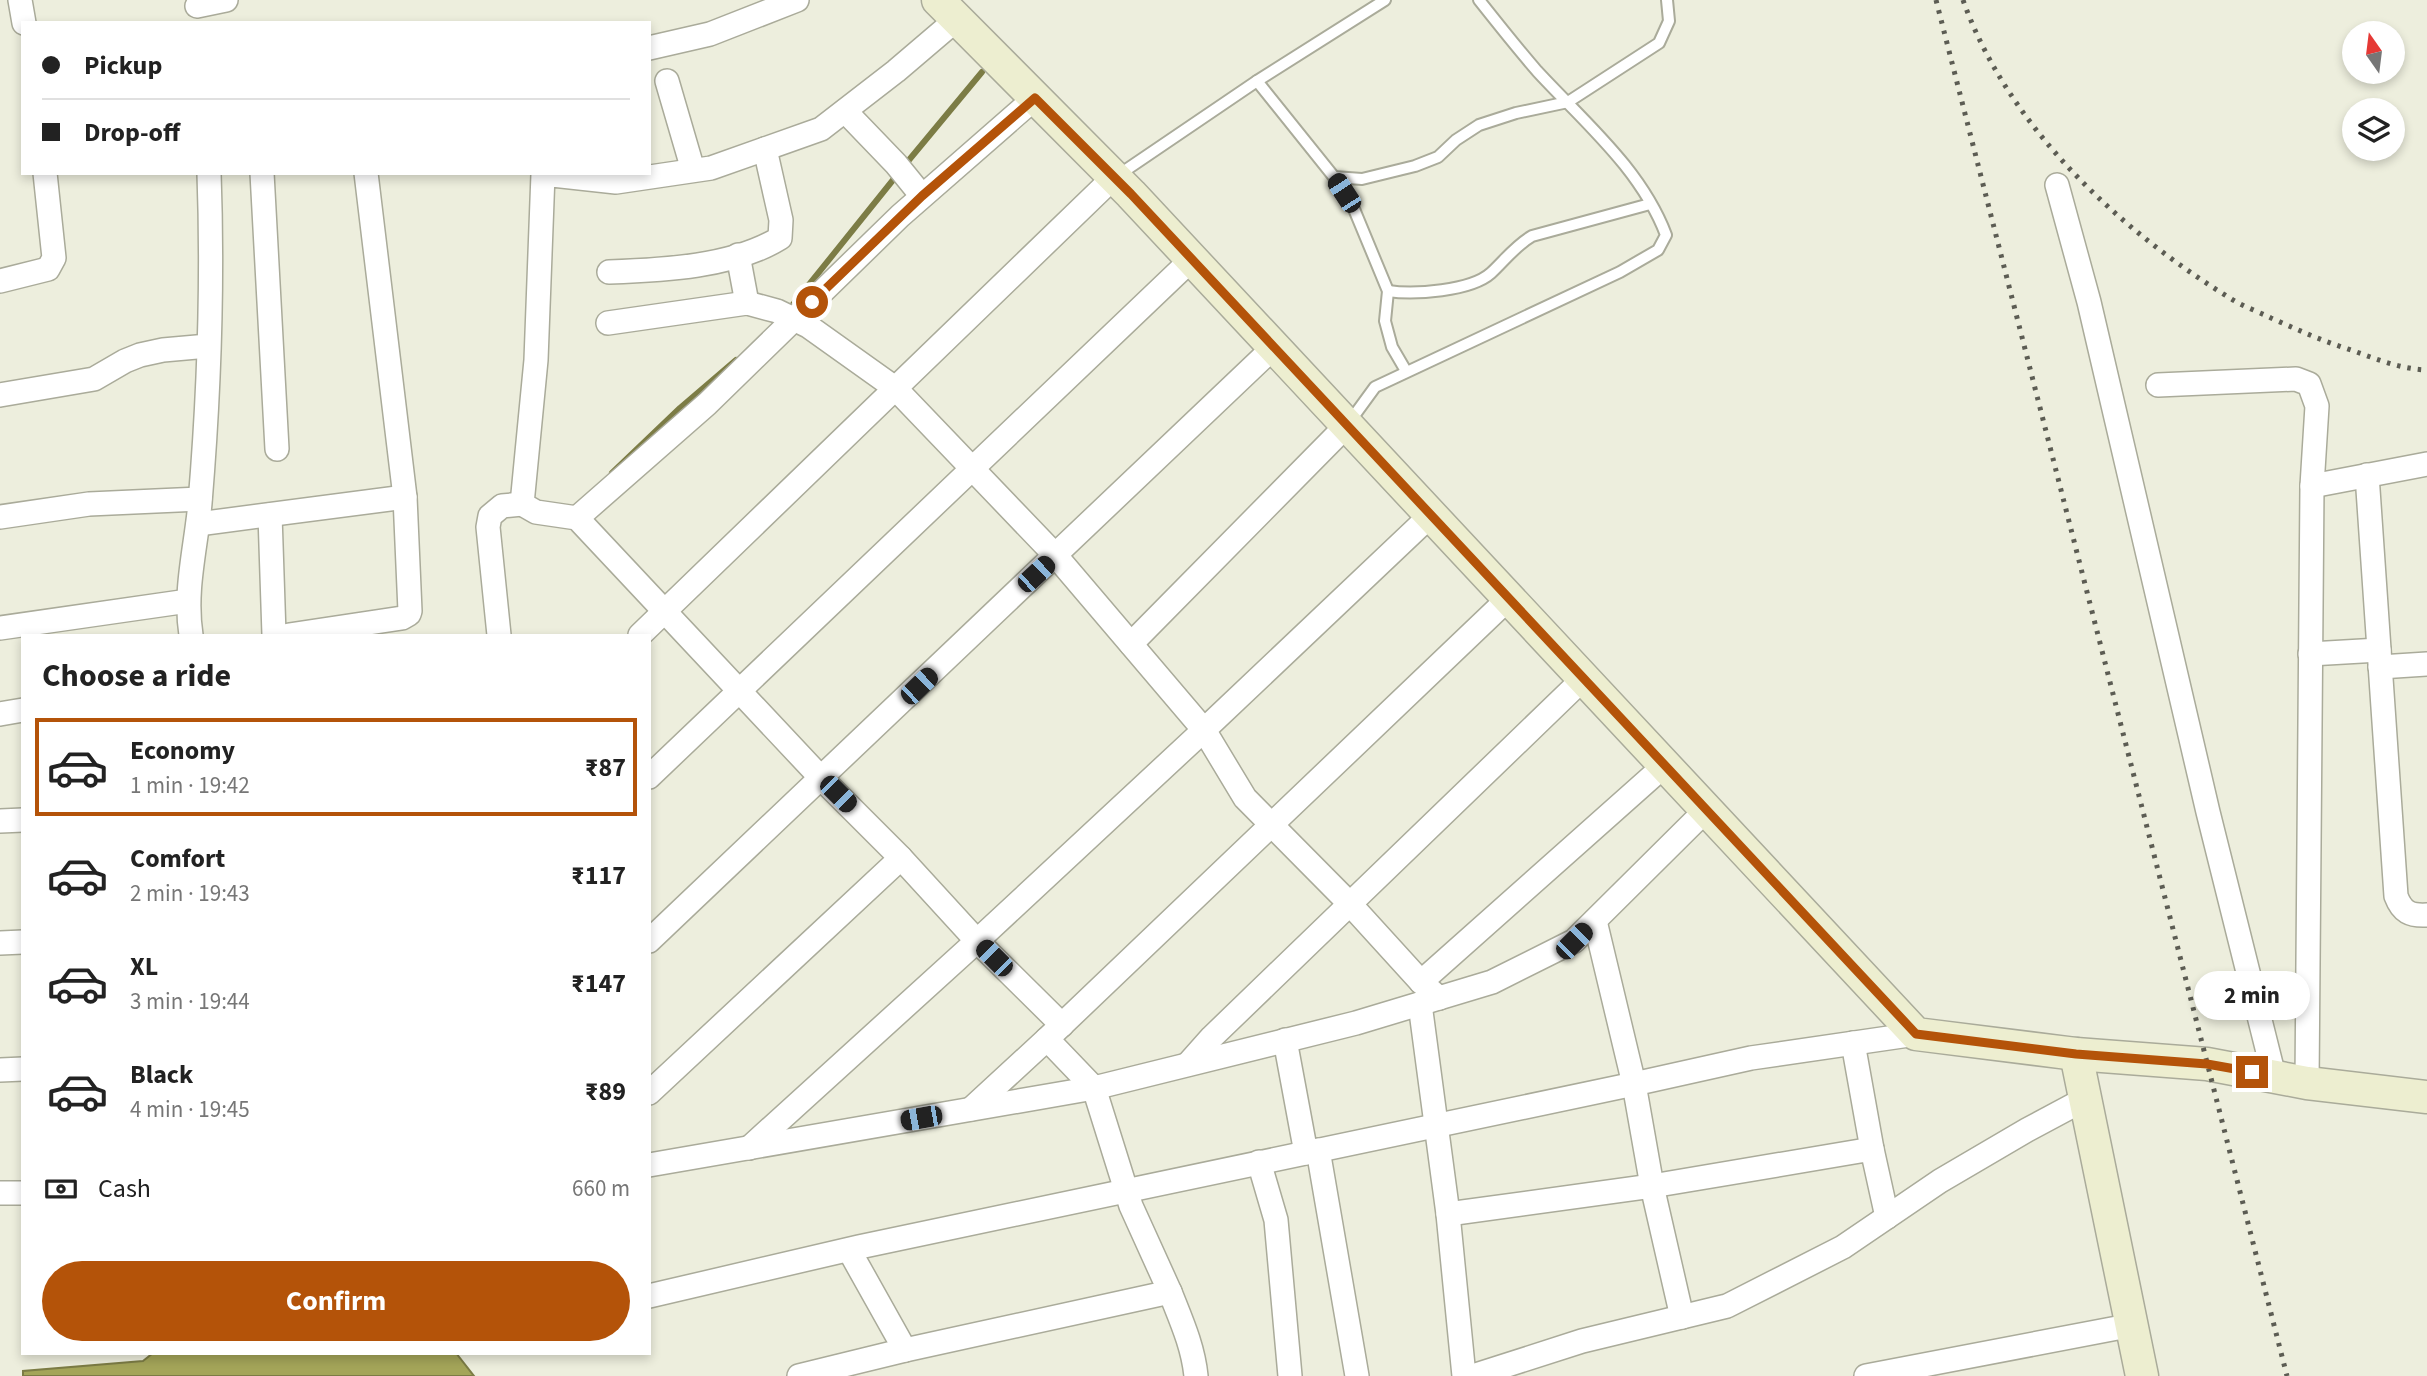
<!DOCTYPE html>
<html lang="en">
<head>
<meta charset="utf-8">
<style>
	:root { --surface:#fff; --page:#f6f6f6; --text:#222; --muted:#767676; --line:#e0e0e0; --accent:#b45309 }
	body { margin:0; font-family:"Source Sans 3",sans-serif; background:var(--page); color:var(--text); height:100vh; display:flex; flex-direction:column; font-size:26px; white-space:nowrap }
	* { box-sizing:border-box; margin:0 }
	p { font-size:23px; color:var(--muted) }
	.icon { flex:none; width:38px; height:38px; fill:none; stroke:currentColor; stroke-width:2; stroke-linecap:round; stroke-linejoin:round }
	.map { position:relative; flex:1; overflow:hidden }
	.details { position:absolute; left:21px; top:634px; width:630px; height:721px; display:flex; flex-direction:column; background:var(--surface); border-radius:0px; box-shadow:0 4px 10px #0003 }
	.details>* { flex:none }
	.banner { position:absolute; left:21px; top:21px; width:630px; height:154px; border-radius:0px; box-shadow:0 4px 10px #0003; display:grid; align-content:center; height:154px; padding:0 21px; background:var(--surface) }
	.needle { width:46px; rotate:346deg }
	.tools { position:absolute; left:2342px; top:21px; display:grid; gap:14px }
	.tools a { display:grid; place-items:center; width:63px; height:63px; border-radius:50%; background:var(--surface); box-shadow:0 4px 10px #0003; font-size:35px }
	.end { position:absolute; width:32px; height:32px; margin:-16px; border:9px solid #b45309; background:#fff; box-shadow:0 0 0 4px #fff }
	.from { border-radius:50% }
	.bubble { position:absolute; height:49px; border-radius:24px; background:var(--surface); box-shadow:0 4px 10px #0003; font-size:23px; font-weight:700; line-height:49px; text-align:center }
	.car { position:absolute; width:21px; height:42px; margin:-21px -10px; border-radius:9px; box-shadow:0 0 5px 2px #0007; background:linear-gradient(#222 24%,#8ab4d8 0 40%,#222 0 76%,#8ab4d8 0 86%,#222 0) }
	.banner b { display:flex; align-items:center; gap:24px; height:66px; font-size:26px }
	.banner b+b { border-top:2px solid var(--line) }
	.banner i { width:18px; height:18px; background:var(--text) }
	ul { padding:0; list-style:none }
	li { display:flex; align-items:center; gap:21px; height:98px; margin:0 14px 10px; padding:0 7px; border:4px solid transparent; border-radius:0px }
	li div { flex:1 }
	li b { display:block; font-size:26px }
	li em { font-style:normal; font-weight:700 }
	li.active { border-color:var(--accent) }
	li>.icon { width:63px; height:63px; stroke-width:1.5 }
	h2 { padding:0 21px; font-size:32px; line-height:84px }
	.pay { display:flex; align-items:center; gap:18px; height:77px; padding:0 21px; font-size:26px }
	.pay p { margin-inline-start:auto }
	.primary-button { display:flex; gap:14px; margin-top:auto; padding:14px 21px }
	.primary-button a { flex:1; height:80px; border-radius:42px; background:var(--accent); color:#fff; font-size:28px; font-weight:700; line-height:80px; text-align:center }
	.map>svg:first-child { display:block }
	.water { fill:#a4a559; stroke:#7c7c45; stroke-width:2 }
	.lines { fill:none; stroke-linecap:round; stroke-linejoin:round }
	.stream { stroke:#7c7c45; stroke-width:6 }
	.lane-casing { stroke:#aaab9a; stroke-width:14 }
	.street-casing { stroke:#aaab9a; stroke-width:26 }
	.secondary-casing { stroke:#aaab9a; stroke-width:35 }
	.lane { stroke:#fff; stroke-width:10 }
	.street { stroke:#fff; stroke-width:23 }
	.secondary { stroke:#edeed0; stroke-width:32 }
	.rail { stroke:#5c5c53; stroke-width:5; stroke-dasharray:3.5 7; stroke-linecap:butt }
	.route { stroke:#b45309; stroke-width:9 }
</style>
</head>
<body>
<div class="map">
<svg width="2427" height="1376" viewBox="0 0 2427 1376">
	<rect width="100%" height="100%" fill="#edeedd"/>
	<!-- water -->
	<path class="water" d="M 153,1353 L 456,1353 L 474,1376 L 23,1376 L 23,1371 L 143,1361 Z"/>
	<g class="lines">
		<!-- stream -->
		<g class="stream">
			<path d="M 904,166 L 982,72"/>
			<path d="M 791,307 L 897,175"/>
			<path d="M 612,473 L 680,408 L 736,360"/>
		</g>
		<defs>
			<g id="lane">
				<path d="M 1257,81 L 1334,177 L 1354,209 L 1388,291 L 1385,321 L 1392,347 L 1406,371"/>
				<path d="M 1117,176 L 1257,81 L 1385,0"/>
				<path d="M 1334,177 L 1362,179 L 1415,166 L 1438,157 L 1456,140 L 1479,125 L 1516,113 L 1568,102 L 1659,43 L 1669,21 L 1667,0"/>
				<path d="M 1388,291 C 1414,295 1471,291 1491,273 C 1505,260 1515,246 1532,236 L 1650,204"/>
				<path d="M 1348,424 L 1375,387 L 1620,272 L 1658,250 L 1666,235 C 1641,169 1584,122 1537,71 C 1517,48 1498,24 1479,0"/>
			</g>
			<g id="street">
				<path d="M 20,0 L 24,23"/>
				<path d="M 197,6 L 226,0"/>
				<path d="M 649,48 L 710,34 L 797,0"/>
				<path d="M 667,81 L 693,170"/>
				<path d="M 845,111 L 896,164 L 922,196"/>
				<path d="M 262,173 L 277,449"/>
				<path d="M 2057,185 L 2089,302 L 2208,812 L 2274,1076"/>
				<path d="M 738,255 L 747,303"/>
				<path d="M 609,272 C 663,270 733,267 780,238 L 781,220 L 765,149"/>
				<path d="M 0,281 L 48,269 L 54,258 L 45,173"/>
				<path d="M 608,323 L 747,303 L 777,311 L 808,326 L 895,388 L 1056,556 L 1204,730 L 977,941 L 749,1148"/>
				<path d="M 2158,385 L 2296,379 L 2309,384 L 2317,406 L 2312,486 L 2307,1083"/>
				<path d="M 0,395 L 94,379 L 125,361 L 140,355 L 163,350 L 208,346"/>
				<path d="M 2367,475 L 2396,896 C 2402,912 2410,916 2427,915"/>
				<path d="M 2312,486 L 2427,464"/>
				<path d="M 270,515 L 274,635"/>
				<path d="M 1431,515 L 1204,730 L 1245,798 L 1350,904 L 1421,982 L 1439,998"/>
				<path d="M 0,517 L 89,504 L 200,499"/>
				<path d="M 577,518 L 707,404 L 900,216 L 1035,98"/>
				<path d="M 198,524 L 405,497"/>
				<path d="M 0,628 L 188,601"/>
				<path d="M 191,635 C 184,590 196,548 200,503 C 209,395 213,282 209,173"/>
				<path d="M 289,635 L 402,618 L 409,614 L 410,611 L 405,497 L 366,173"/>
				<path d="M 499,635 L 488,527 L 490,516 L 502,506 L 522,504"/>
				<path d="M 640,635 L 1114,177"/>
				<path d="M 1131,644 L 1347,425"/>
				<path d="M 2310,654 L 2379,650"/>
				<path d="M 2380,667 L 2427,664"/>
				<path d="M 0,714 L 23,710"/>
				<path d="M 649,777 L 1192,259"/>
				<path d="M 0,821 L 23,820"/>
				<path d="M 901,858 L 977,941 L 1062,1025"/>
				<path d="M 649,941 L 1274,347"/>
				<path d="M 0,943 L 23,942"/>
				<path d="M 1421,982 L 1665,765"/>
				<path d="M 1420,1004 L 1448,1214 L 1464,1376"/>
				<path d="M 1047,1039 L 1509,598"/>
				<path d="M 1285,1040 L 1306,1153"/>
				<path d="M 1853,1043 L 1872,1149"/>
				<path d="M 1188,1064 L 1212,1037 L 1584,678"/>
				<path d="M 0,1070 L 23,1069"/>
				<path d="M 649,1093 L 901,858 L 822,779 L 577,518 L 536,512 L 522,504 L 536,360 L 543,174 L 616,182 L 711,168 L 821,129 L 896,71 L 957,19"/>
				<path d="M 1318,1150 L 1357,1376"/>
				<path d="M 1259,1162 L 1276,1220 L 1290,1376"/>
				<path d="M 649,1165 L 1094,1088 L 1356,1023 L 1492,982 L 1574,941 L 1706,810"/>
				<path d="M 0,1193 L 23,1193"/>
				<path d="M 1448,1214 L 1652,1186 L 1872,1149 L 1887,1217"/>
				<path d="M 1170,1292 C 1181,1320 1193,1346 1196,1376"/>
				<path d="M 649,1296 L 859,1247 L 1634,1084 L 1595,921"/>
				<path d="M 1682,1317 L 1652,1186 L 1634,1084 L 1751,1058 L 1916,1034"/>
				<path d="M 905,1350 L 1170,1292 L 1131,1206 L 1094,1088 L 1047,1039 L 971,1109"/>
				<path d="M 799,1376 L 905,1350 L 849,1250"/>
				<path d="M 1473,1376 L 1582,1341 L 1727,1306 L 1843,1247 L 1940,1181 L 2027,1130 L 2085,1099"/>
				<path d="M 1866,1376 L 2133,1325"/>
			</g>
			<g id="secondary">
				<path d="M 938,0 L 1131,194 L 1916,1034 L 2076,1054 L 2207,1064 L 2307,1083 L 2427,1097"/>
				<path d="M 2076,1054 L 2142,1376"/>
			</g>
		</defs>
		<!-- lane casing -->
		<use href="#lane" class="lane-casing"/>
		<!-- street casing -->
		<use href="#street" class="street-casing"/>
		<!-- secondary casing -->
		<use href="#secondary" class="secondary-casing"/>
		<!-- lane -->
		<use href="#lane" class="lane"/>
		<!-- street -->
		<use href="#street" class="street"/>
		<!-- secondary -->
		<use href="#secondary" class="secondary"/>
		<!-- rail -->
		<g class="rail">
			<path d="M 1936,0 L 2287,1376"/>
			<path d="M 1963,0 C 2008,127 2120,231 2233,300 C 2245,307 2259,312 2271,318 C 2296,329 2320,340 2345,348 C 2372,357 2398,369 2427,370"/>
		</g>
	</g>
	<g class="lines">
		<!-- route -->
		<path class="route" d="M 812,302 L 922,196 L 1035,98 L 1131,194 L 1916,1034 L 2076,1054 L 2207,1064 L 2252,1072"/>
	</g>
</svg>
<div class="tools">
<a><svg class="needle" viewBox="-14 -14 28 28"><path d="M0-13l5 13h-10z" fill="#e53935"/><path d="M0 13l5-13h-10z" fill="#767676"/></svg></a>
<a><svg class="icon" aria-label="layers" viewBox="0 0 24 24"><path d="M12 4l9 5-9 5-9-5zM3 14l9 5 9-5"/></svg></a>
</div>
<i class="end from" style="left:812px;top:302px"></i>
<i class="end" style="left:2252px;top:1072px"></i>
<div class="bubble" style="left:2194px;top:971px;width:116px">2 min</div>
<i class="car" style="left:1344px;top:193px;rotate:327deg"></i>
<i class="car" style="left:1036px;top:574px;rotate:47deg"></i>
<i class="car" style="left:919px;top:686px;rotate:46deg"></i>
<i class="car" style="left:838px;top:794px;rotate:135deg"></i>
<i class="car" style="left:1574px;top:941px;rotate:45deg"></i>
<i class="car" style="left:994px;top:958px;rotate:315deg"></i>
<i class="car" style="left:921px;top:1118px;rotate:260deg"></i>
<div class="banner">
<b><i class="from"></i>Pickup</b>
<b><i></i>Drop-off</b>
</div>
<section class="details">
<h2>Choose a ride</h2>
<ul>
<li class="active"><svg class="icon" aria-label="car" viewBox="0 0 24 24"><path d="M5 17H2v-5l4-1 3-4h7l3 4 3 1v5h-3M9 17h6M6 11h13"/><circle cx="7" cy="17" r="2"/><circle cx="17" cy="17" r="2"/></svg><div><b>Economy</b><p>1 min · 19:42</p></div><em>₹87</em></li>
<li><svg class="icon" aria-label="car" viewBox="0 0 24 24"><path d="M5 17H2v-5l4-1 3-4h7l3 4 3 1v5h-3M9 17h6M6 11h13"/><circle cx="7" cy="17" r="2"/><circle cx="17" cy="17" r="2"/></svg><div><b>Comfort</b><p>2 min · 19:43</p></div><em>₹117</em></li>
<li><svg class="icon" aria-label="car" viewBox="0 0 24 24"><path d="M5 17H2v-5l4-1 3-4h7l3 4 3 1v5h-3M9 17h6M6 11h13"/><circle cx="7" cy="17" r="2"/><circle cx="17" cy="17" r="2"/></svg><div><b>XL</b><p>3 min · 19:44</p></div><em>₹147</em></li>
<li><svg class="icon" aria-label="car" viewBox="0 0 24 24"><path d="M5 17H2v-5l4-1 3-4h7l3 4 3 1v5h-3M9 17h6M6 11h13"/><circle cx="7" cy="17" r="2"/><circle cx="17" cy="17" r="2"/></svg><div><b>Black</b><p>4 min · 19:45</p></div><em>₹89</em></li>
</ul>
<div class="pay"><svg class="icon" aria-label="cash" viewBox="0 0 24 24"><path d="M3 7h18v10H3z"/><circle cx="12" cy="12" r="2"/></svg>Cash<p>660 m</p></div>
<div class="primary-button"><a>Confirm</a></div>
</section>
</div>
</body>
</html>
